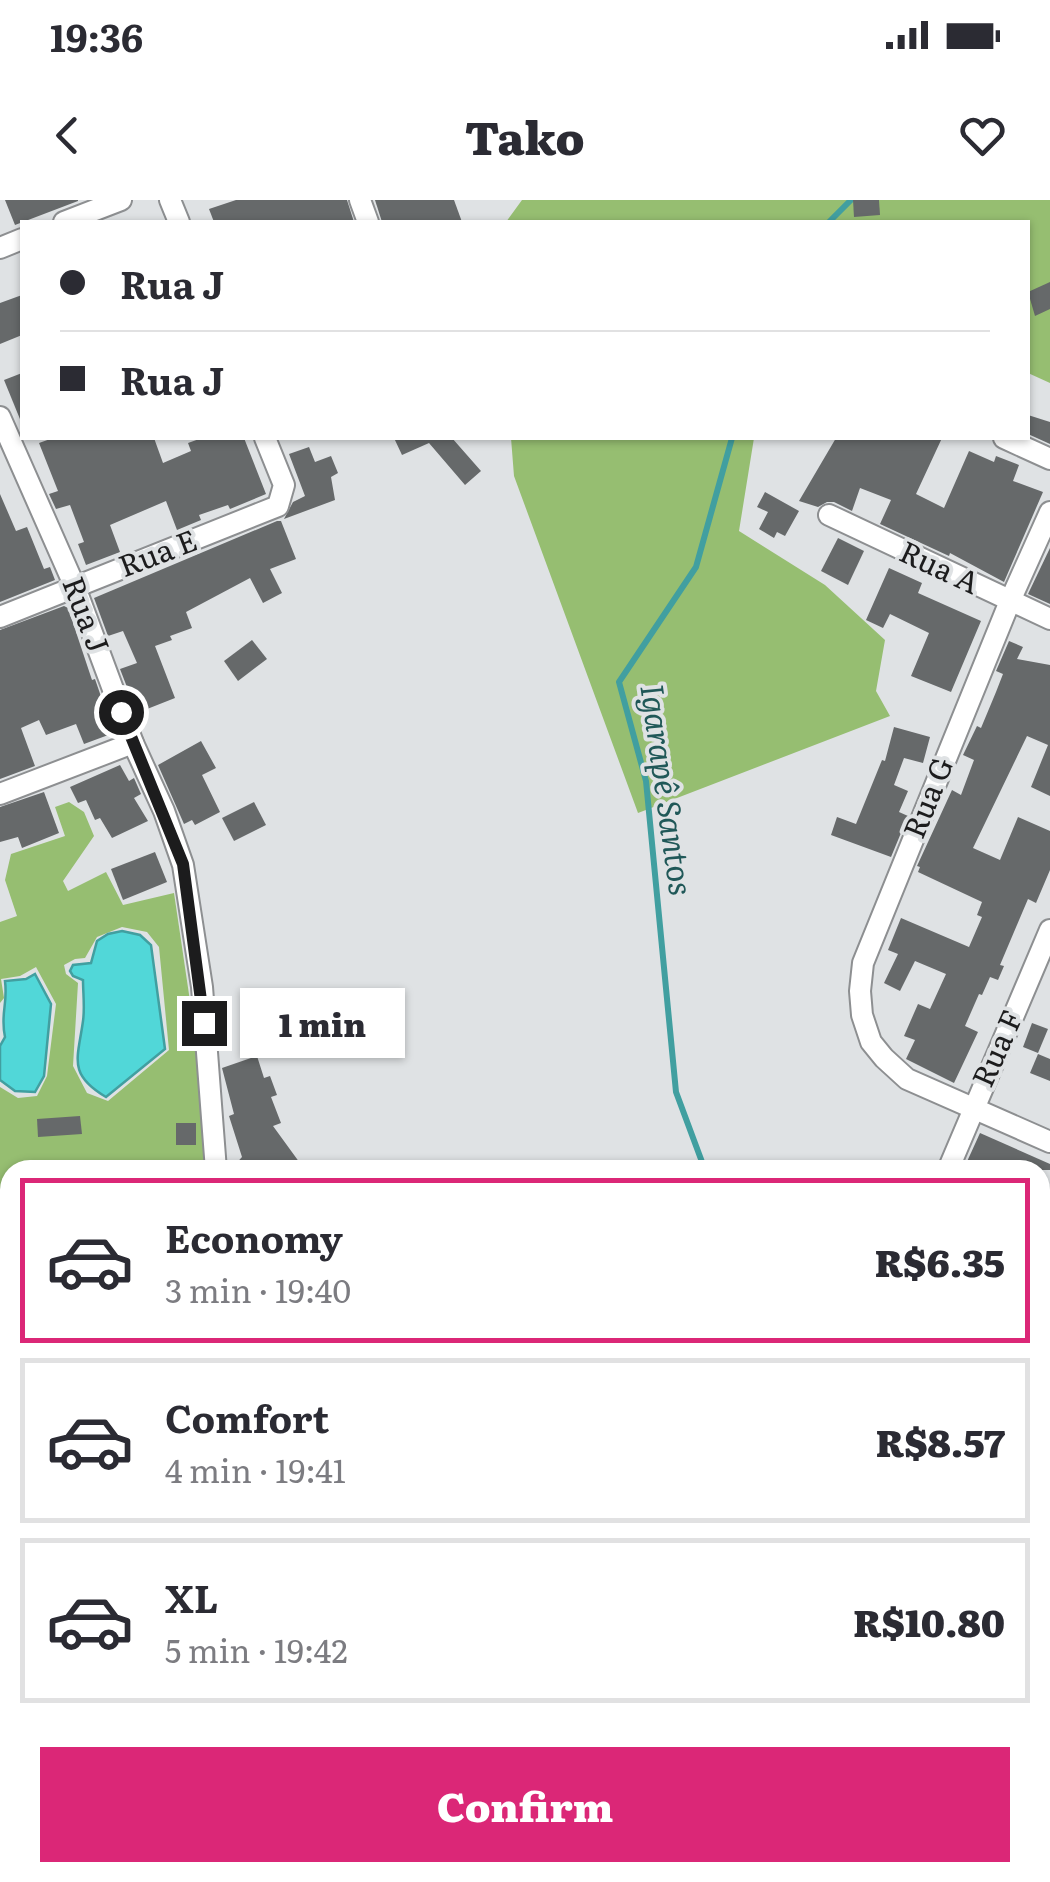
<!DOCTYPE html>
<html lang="en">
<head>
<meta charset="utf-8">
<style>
	:root { --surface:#fff; --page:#f2f2f3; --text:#2b2b33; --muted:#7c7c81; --line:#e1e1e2; --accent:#db2777 }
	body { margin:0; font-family:Literata,serif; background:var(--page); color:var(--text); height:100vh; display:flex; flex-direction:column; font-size:38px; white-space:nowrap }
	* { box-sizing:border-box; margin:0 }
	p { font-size:32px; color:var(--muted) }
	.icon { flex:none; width:55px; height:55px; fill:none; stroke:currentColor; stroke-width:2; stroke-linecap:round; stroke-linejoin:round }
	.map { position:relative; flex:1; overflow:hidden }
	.side { position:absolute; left:0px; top:960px; width:1050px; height:722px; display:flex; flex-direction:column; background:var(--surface); border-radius:30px 30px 0 0; box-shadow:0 2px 8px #0004 }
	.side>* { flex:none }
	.banner { position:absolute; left:20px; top:20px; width:1010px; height:220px; border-radius:0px; box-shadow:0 2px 8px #0004; display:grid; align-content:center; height:220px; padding:0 40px; background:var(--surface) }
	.end { position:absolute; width:45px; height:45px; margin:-22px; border:12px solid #1c1c1d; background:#fff; box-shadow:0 0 0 5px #fff }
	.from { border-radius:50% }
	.bubble { position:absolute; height:70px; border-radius:0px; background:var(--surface); box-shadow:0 2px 8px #0004; font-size:32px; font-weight:800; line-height:70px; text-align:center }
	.banner b { display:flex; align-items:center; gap:35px; height:95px; font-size:38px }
	.banner b+b { border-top:2px solid var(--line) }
	.banner i { width:25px; height:25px; background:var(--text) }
	ul { padding:18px 0 0; list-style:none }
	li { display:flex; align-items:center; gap:30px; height:165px; margin:0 20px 15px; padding:0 20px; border:5px solid var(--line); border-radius:0px }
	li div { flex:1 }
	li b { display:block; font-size:38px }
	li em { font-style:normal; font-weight:800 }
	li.current { border-color:var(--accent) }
	li>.icon { width:90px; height:90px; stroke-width:1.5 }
	.action { display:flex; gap:20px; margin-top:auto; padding:20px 40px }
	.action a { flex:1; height:115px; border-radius:0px; background:var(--accent); color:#fff; font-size:40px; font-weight:800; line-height:115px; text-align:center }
	.status { display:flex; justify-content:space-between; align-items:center; height:70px; padding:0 50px; background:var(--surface); direction:ltr }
	.status svg { height:28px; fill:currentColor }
	header { display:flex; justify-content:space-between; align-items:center; height:130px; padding:0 40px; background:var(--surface); font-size:45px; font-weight:800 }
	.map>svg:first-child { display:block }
	.green { fill:#96be71; fill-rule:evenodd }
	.water { fill:#51d7d8; stroke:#419fa0; stroke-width:2.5 }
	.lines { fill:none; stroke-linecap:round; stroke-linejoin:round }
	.stream { stroke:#419fa0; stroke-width:6 }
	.building { fill:#66696a }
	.minor-casing { stroke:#8d8f91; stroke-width:24 }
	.minor { stroke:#fff; stroke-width:20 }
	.route { stroke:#1c1c1d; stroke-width:12 }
	.labels { text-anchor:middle; stroke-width:8; stroke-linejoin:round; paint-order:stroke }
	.street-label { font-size:30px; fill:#1c1c1d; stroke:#dfe2e4 }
	.water-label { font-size:32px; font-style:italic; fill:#205858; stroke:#dfe2e4 }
</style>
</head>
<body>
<div class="status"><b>19:36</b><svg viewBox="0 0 49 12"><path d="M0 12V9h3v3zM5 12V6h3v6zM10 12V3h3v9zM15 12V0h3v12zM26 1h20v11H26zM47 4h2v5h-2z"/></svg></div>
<header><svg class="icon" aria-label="back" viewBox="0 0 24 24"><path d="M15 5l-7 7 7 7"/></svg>Tako<svg class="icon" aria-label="heart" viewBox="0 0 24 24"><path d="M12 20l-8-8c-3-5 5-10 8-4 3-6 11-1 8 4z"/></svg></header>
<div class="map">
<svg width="1050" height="1682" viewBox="0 0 1050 1682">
	<rect width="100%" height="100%" fill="#dfe2e4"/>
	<!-- green -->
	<g class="green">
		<path d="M 522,0 L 1050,0 L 1050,183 L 1028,173 L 1028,22 L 506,22 Z"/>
		<path d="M 511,238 L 754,238 L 739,331 L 825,385 L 885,440 L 876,491 L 890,516 L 638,613 L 514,276 Z"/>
		<path d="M 69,602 L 84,612 L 94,636 L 63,681 L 68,691 L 106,672 L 123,705 L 174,693 L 215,970 L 10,970 L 10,1092 L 0,1107 L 0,887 L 18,898 L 37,896 L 47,876 L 56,804 L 36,767 L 20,776 L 1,779 L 4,798 L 0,803 L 0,722 L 17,716 L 5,680 L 11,654 L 65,636 L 55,607 ZM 122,727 L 147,732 L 159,747 L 169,850 L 108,901 L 87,893 L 73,866 L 78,783 L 66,774 L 64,765 L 75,759 L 85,758 L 97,737 Z"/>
		<path d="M 10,1562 L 10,1672 L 83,1673 L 86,1682 L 0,1682 L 0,1563 Z"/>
	</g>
	<!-- water -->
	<g class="water">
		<path d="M 122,731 L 140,735 L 151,745 L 165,849 L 106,897 C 67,874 78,858 83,821 C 85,808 83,793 83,780 L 73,776 L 70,771 L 73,765 L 91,763 L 97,741 L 108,734 Z"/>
		<path d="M 35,774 L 51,804 L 44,876 L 35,892 L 15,891 L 0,880 L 0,846 L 5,837 C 0,814 8,805 5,781 L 26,779 Z"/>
	</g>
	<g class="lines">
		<!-- stream -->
		<g class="stream">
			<path d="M 829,22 L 851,0"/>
			<path d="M 705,970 L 676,892 L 646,581 L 619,482 L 696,367 L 732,238"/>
			<path d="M 680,1682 L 691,1672"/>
		</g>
	</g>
	<!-- building -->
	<g class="building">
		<path d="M 5,0 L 78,0 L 78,1 L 15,25 Z"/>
		<path d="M 236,0 L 347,0 L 354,22 L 214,22 L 209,9 Z"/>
		<path d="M 375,0 L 454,0 L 462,22 L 382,22 Z"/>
		<path d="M 853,0 L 879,0 L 880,15 L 854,17 Z"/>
		<path d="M 1050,82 L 1050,109 L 1035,116 L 1028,92 Z"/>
		<path d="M 22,95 L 22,135 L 0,144 L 0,103 Z"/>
		<path d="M 22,173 L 22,224 L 4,180 Z"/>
		<path d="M 1028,215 L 1050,222 L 1050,244 L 1028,234 Z"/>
		<path d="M 53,238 L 154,238 L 163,263 L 191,251 L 188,243 L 202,238 L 244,238 L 266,294 L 230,309 L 228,305 L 199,315 L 201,320 L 177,330 L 166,301 L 110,325 L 120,352 L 86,365 L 78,344 L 84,342 L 70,305 L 56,309 L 49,294 L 58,291 L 39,243 Z"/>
		<path d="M 394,238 L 452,238 L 481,271 L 465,285 L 429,243 L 402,255 Z"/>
		<path d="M 836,238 L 942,238 L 916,294 L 944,308 L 969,251 L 994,262 L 996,256 L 1019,265 L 1013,281 L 1043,292 L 1004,382 L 950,353 L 949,356 L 880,324 L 891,300 L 860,288 L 852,311 L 834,302 L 827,302 L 818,307 L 799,301 Z"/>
		<path d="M 309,247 L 315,262 L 331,256 L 338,273 L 331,277 L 335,300 L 284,319 L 293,302 L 305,296 L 289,254 Z"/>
		<path d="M 765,292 L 799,311 L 785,336 L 777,332 L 774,338 L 759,329 L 768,312 L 757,307 Z"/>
		<path d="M 0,294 L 16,331 L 27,327 L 44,369 L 50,367 L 55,380 L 0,402 Z"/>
		<path d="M 277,321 L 281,321 L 296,359 L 270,369 L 282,393 L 263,403 L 250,378 L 186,412 L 192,428 L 170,436 L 172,440 L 155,446 L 175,498 L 137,513 L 120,469 L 137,463 L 123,431 L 108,436 L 94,398 Z"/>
		<path d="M 838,338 L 864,351 L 848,385 L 821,371 Z"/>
		<path d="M 1050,348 L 1050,404 L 1028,394 Z"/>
		<path d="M 889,368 L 922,383 L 918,393 L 981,421 L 951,492 L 911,476 L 929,433 L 890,414 L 883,428 L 866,420 Z"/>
		<path d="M 64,406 L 68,408 L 92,480 L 95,479 L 106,511 L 103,513 L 111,534 L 84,544 L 76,524 L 46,535 L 39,520 L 21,528 L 35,566 L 0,579 L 0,430 Z"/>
		<path d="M 252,440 L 267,459 L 238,481 L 224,461 Z"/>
		<path d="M 1009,441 L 1023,447 L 1017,459 L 1050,465 L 1050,596 L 1031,587 L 1048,545 L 1027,536 L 973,648 L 1000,660 L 1018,617 L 1050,631 L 1050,670 L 1036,703 L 1028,699 L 1000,765 L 1004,766 L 998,780 L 990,777 L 982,795 L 979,794 L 965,826 L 978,832 L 954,883 L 906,859 L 915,840 L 904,836 L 918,804 L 930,809 L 946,774 L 915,761 L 900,791 L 884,783 L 898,754 L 888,750 L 901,718 L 969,747 L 982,717 L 977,715 L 982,702 L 918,672 L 920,667 L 917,666 L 952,590 L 961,595 L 974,560 L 963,555 L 977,526 L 981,528 L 996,492 L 1003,474 L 996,471 Z"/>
		<path d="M 894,527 L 930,537 L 923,563 L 904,558 L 894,585 L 908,591 L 899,612 L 908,616 L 891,657 L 831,635 L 837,617 L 856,624 L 882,560 L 885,561 Z"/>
		<path d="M 201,541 L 216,568 L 202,575 L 220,612 L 195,625 L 192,620 L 184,624 L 158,565 Z"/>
		<path d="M 120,565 L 129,581 L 134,578 L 141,594 L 134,598 L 148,621 L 112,638 L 100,618 L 95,620 L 86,600 L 78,603 L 70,587 Z"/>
		<path d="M 44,592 L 59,633 L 22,648 L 18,637 L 0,642 L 0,607 Z"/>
		<path d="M 254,602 L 266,625 L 234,641 L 222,618 Z"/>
		<path d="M 155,652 L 167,682 L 123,700 L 111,669 Z"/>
		<path d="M 1032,823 L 1048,829 L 1038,853 L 1023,847 Z"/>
		<path d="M 1038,854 L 1050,859 L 1050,881 L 1030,873 Z"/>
		<path d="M 257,856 L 264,878 L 270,876 L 277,895 L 271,897 L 281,923 L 273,926 L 305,970 L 230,970 L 242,957 L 229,916 L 234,914 L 222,868 Z"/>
		<path d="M 80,916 L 82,934 L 38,937 L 37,919 Z"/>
		<rect x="176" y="923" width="20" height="22"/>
		<path d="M 980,933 L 1050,964 L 1050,970 L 975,970 L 965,966 Z"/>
	</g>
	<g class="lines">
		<defs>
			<g id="minor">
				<path d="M 170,0 L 179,22"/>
				<path d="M 360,0 L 368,22"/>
				<path d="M 64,22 L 121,0"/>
				<path d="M 0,48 L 22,39"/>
				<path d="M 0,217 L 75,387 L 133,543 L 164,611 L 183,665 L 202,787 L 216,970"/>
				<path d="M 1004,238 L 1050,259"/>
				<path d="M 1050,312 L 1010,401 L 863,763 L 860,791 L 862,815 L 871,842 L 884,858 L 907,879 L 1050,942"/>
				<path d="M 829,315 L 1050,419"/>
				<path d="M 0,417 L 278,306 L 284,285 L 265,238"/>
				<path d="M 0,594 L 133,543"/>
				<path d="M 948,970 L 1050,730"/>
				<path d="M 0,1115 L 10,1100"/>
				<path d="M 1040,1184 L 1050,1161"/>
				<path d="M 0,1471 L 10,1470"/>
				<path d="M 114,1672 L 115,1682"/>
				<path d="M 291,1672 L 292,1682"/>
			</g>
		</defs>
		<!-- minor casing -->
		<use href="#minor" class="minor-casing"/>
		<!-- minor -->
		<use href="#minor" class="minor"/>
	</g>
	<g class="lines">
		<!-- route -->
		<path class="route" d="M 121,512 L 183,664 L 204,823"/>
	</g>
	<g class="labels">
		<!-- street labels -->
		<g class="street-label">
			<text transform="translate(158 354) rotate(-21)" y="10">Rua E</text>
			<text transform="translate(939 368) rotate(25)" y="10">Rua A</text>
			<text transform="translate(85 415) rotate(69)" y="10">Rua J</text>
			<text transform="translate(929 598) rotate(-68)" y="10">Rua G</text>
			<text transform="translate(998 849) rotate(-66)" y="10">Rua F</text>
		</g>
		<!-- water labels -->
		<g class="water-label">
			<text transform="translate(666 590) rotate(82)" y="11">Igarapê Santos</text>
		</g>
	</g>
</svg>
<i class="end from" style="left:121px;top:512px"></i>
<i class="end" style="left:204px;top:823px"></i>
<div class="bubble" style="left:240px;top:788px;width:165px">1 min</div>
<div class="banner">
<b><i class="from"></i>Rua J</b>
<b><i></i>Rua J</b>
</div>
<section class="side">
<ul>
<li class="current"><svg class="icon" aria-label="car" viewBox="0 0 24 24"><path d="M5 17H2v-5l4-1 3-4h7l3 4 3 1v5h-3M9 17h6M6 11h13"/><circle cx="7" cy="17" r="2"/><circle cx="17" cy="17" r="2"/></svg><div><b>Economy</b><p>3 min · 19:40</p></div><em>R$6.35</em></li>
<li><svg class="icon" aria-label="car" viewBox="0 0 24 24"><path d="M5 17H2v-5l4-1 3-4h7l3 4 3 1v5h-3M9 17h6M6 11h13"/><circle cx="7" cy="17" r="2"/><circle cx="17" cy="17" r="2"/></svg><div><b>Comfort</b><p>4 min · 19:41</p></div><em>R$8.57</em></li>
<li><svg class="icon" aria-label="car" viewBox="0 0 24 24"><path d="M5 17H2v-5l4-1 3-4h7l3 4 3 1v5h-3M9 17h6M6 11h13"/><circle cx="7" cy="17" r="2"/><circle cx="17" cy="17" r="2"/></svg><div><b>XL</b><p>5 min · 19:42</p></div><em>R$10.80</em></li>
</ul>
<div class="action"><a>Confirm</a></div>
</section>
</div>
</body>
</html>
